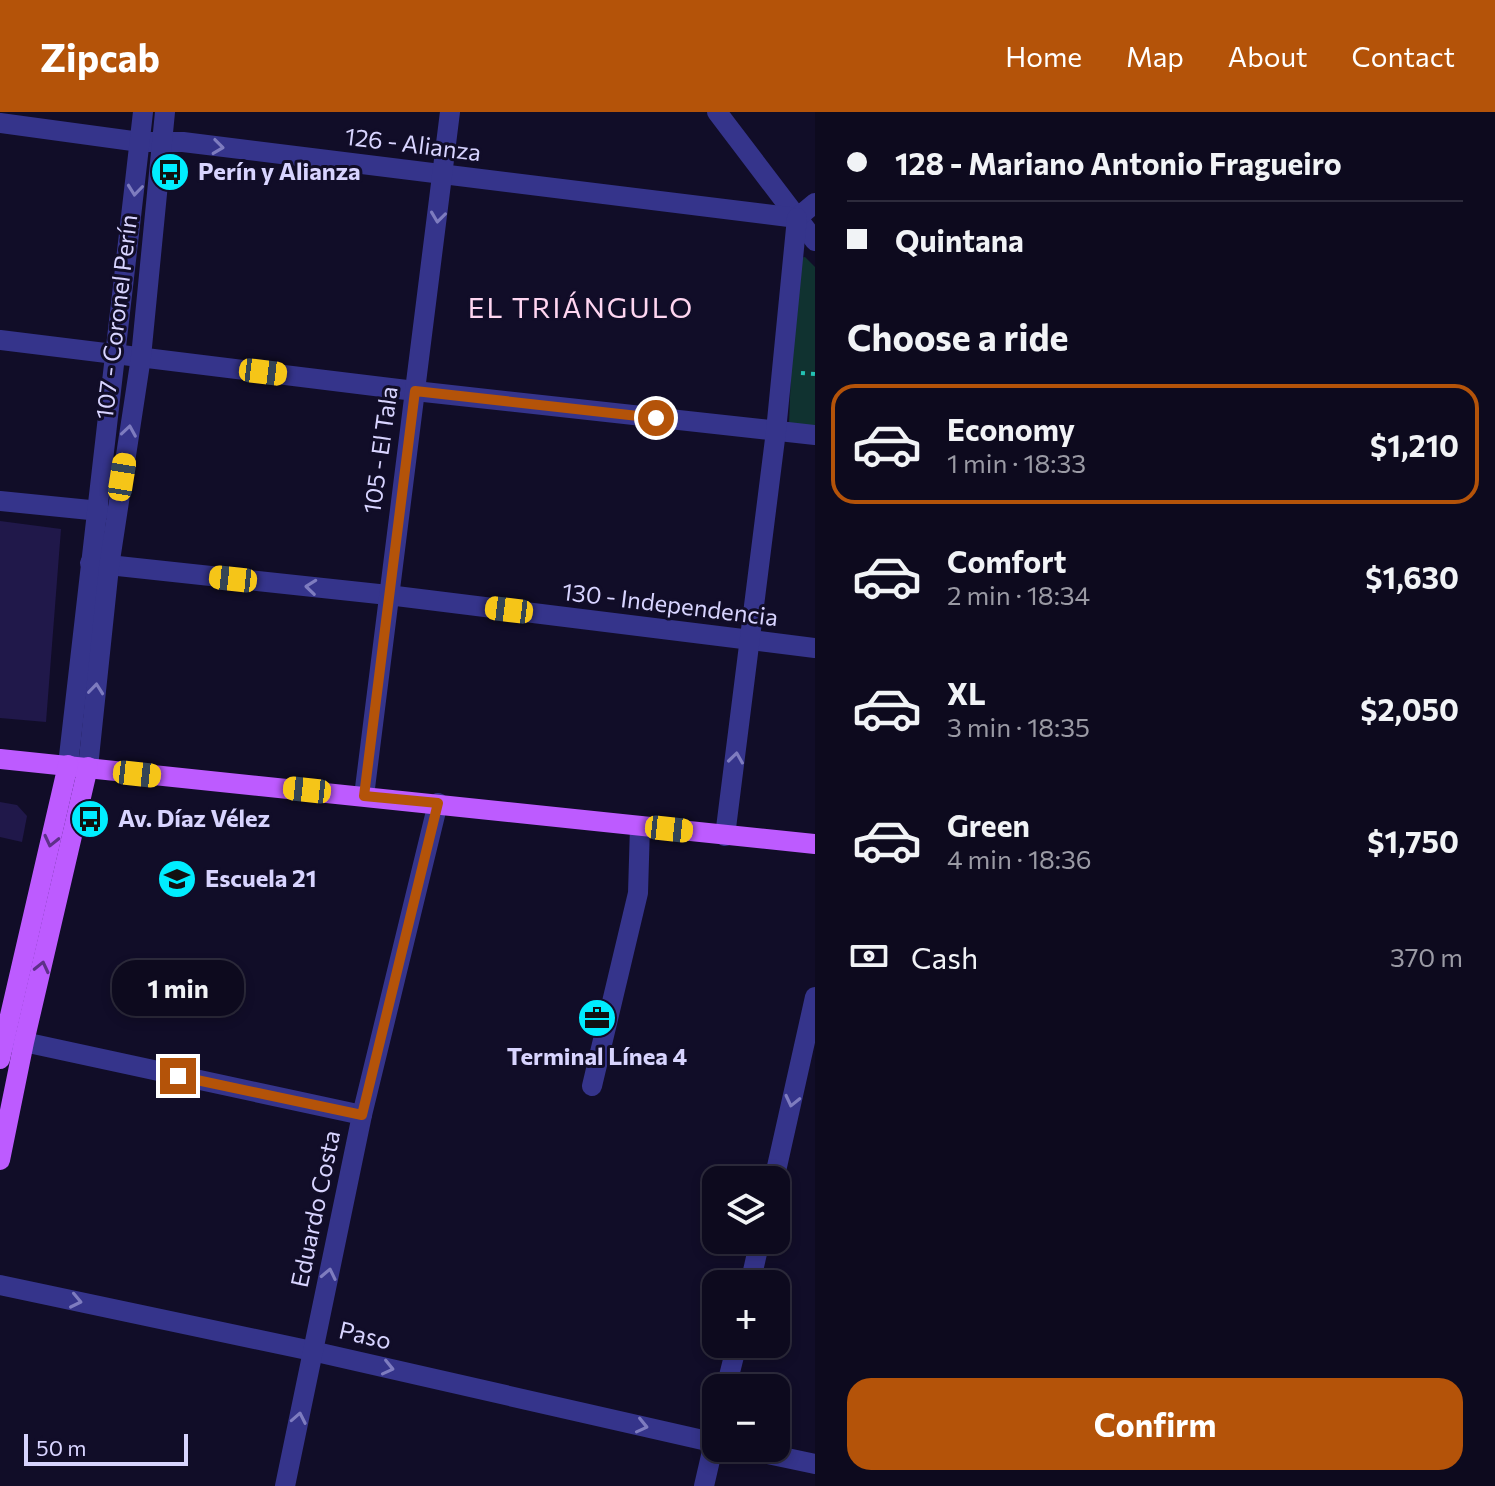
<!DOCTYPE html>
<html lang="en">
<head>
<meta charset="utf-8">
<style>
	:root { --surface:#0d0a1e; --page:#161327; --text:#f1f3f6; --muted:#9a9aa4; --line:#2d2b3c; --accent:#b45309 }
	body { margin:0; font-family:Commissioner,sans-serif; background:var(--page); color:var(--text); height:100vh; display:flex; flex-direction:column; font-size:30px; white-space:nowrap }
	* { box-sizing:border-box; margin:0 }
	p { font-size:26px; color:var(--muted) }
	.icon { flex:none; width:44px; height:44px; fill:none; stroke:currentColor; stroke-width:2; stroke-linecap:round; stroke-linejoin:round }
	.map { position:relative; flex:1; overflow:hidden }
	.details { display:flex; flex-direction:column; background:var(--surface); width:680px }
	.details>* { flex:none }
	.banner { display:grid; align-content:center; height:176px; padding:0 32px; background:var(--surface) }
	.controls { position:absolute; left:702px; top:1054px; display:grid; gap:16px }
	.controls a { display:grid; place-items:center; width:88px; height:88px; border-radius:16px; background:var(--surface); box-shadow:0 4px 12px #0003,0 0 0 2px var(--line); font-size:40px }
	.scale { position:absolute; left:24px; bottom:20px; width:164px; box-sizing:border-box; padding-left:8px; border:4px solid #d8d4ff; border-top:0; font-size:22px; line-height:28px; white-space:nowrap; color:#d8d4ff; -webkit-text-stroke:6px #110d28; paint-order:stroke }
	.end { position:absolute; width:36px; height:36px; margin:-18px; border:10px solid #b45309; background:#fff; box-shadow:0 0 0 4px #fff }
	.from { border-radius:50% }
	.bubble { position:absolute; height:56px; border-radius:24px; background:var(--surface); box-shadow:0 4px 12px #0003,0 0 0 2px var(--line); font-size:26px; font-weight:700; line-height:56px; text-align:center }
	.car { position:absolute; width:24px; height:48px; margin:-24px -12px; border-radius:10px; box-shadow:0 0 6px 2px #0007; background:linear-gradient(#f5c518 24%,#345 0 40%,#f5c518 0 76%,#345 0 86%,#f5c518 0) }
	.banner b { display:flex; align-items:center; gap:28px; height:76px; font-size:30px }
	.banner b+b { border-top:2px solid var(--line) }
	.banner i { width:20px; height:20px; background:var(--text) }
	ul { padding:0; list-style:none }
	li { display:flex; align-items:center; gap:24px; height:120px; margin:0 16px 12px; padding:0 16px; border:4px solid transparent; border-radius:24px }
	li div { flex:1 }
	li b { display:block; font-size:30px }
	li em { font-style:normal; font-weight:700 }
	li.selected { border-color:var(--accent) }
	li>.icon { width:72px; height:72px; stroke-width:1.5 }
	h2 { padding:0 32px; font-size:36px; line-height:96px }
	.pay { display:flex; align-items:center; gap:20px; height:88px; padding:0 32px; font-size:30px }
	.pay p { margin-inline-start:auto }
	.primary-button { display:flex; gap:16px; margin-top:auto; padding:16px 32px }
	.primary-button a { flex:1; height:92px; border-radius:24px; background:var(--accent); color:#fff; font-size:32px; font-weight:700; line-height:92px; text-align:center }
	header { display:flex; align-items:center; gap:48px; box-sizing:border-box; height:112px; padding:0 40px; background:var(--accent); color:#fff }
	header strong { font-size:38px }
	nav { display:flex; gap:44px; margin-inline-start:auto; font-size:28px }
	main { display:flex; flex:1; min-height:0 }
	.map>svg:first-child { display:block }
	.green { fill:#103230 }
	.building { fill:#20184a }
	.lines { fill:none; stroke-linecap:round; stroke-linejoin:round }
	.path { stroke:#24c2b4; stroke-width:4; stroke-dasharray:4 6; stroke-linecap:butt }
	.minor { stroke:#35348b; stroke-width:20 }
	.major { stroke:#bd5bff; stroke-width:20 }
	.oneway { stroke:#7e7cbf }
	.oneway2 { stroke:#5e3089 }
	.route { stroke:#b45309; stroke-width:10 }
	.labels { text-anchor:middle; stroke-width:6; stroke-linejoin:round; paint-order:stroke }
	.street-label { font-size:24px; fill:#d8d4ff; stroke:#110d28 }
	.poi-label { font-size:24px; font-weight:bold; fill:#d8d4ff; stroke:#110d28; text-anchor:start }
	.quarter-label { font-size:28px; letter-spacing:2px; fill:#ffd6f1; stroke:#110d28 }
</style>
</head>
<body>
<header>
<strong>Zipcab</strong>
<nav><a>Home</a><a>Map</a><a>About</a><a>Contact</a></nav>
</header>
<main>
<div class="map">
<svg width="815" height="1374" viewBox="0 0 815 1374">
	<rect width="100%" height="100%" fill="#110d28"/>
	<!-- green -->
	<path class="green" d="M 805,145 L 815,155 L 815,314 L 789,312 L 795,153 L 800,146 Z"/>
	<!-- building -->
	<g class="building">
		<path d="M 0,409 L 61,417 L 46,610 L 0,606 Z"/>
		<path d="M 0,690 L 17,693 L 27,704 L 22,730 L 0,725 Z"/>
	</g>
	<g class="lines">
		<!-- path -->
		<path class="path" d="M 801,261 L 815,262"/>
		<!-- minor -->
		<g class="minor">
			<path d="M 717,0 L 815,129"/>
			<path d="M 0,11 L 140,30 L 183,30 L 797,106 L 815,91"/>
			<path d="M 0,228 L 415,279 L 815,323"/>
			<path d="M 0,389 L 100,399"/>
			<path d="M 90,451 L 388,483 L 815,536"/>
			<path d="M 68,653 L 143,0"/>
			<path d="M 88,655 L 109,455 L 141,245 L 165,0"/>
			<path d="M 364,684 L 450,0"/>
			<path d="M 725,724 L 776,319 L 797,106"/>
			<path d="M 8,930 L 24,930 L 362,1003"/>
			<path d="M 592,974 L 638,781 L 640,714"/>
			<path d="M 774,1068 L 815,885"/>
			<path d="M 750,1172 L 760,1128"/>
			<path d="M 0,1173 L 312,1239 L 716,1331"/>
			<path d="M 726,1276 L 737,1232"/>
			<path d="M 739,1336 L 815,1352"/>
			<path d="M 285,1374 L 362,1003 L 438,691"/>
			<path d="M 704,1374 L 716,1322"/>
		</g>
		<!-- major -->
		<g class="major">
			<path d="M 0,647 L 815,732"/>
			<path d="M 0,947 L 68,653"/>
			<path d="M 0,1048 L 24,930 L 88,655"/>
		</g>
	</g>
	<!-- one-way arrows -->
	<defs><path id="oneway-chevron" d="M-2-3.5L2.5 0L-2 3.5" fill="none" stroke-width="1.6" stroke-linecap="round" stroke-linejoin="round" transform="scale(2)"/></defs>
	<g class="oneway">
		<use href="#oneway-chevron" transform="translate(218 35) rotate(7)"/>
		<use href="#oneway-chevron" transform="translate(135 78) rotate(96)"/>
		<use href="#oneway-chevron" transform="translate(438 105) rotate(97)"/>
		<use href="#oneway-chevron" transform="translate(129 319) rotate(-81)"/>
		<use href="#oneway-chevron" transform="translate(311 475) rotate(-174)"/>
		<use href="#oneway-chevron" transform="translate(96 577) rotate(-84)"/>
		<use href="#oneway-chevron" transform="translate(736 646) rotate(-82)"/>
		<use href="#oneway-chevron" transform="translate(792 989) rotate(103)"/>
		<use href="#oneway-chevron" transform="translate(329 1162) rotate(-78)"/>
		<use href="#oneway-chevron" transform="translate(76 1189) rotate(12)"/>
		<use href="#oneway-chevron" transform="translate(388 1256) rotate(13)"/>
		<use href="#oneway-chevron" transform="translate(299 1306) rotate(-79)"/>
		<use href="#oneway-chevron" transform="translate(642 1314) rotate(13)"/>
	</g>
	<g class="oneway2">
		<use href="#oneway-chevron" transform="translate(51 729) rotate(103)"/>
		<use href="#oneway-chevron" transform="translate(42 855) rotate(-77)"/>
	</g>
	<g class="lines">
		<!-- route -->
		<path class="route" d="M 178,964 L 362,1003 L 438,691 L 364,684 L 415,279 L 656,306"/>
	</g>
	<!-- icons -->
	<defs>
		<symbol id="bus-disc" viewBox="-11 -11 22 22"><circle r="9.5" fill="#00edff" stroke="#110d28"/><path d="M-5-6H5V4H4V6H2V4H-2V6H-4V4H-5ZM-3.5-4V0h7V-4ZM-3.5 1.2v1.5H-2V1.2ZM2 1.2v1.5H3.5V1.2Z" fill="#111"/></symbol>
		<symbol id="school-disc" viewBox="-11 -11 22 22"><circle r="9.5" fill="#00edff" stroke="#110d28"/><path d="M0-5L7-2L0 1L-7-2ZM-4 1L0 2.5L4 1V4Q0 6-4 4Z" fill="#111"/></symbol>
		<symbol id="office-disc" viewBox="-11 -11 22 22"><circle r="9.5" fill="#00edff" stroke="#110d28"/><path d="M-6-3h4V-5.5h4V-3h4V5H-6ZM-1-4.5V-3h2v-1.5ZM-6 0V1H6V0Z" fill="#111"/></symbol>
	</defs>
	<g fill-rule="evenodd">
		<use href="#bus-disc" x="148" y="38" width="44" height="44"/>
		<use href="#bus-disc" x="68" y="685" width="44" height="44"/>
		<use href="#school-disc" x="155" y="745" width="44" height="44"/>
		<use href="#office-disc" x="575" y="884" width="44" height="44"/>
	</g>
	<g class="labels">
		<!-- street labels -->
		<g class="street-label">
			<text transform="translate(413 33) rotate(7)" y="8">126 - Alianza</text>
			<text transform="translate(117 205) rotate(-83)" y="8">107 - Coronel Perín</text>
			<text transform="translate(381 338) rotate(-82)" y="8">105 - El Tala</text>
			<text transform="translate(670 493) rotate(7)" y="8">130 - Independencia</text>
			<text transform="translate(316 1097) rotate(-78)" y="8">Eduardo Costa</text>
			<text transform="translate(365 1224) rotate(13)" y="8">Paso</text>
		</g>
		<!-- poi labels -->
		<g class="poi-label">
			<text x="198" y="68">Perín y Alianza</text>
			<text x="118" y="715">Av. Díaz Vélez</text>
			<text x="205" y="775">Escuela 21</text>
			<text x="597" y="953" text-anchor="middle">Terminal Línea 4</text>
		</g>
		<!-- quarter labels -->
		<g class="quarter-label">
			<text x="581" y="206">EL TRIÁNGULO</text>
		</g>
	</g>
</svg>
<div class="controls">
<a><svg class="icon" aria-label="layers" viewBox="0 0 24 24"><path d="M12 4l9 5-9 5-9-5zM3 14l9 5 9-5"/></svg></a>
<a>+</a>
<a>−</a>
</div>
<div class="scale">50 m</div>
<i class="end from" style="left:656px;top:306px"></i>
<i class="end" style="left:178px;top:964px"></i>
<div class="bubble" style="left:112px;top:848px;width:132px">1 min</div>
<i class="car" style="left:263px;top:260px;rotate:97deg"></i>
<i class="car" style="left:122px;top:365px;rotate:9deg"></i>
<i class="car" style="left:233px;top:467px;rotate:276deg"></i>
<i class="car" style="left:509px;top:498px;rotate:277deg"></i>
<i class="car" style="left:137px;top:662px;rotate:96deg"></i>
<i class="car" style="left:307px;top:678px;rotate:276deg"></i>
<i class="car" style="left:669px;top:717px;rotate:96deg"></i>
</div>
<section class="details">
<div class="banner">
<b><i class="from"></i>128 - Mariano Antonio Fragueiro</b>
<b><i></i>Quintana</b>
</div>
<h2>Choose a ride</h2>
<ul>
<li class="selected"><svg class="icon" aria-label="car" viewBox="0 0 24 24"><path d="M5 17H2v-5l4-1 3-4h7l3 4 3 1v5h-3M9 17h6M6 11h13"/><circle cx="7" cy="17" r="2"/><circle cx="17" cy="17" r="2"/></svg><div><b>Economy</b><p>1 min · 18:33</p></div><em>$1,210</em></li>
<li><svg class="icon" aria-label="car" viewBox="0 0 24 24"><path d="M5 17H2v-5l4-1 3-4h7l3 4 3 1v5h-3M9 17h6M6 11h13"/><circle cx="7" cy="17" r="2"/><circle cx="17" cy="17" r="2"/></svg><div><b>Comfort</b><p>2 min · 18:34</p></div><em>$1,630</em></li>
<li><svg class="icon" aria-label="car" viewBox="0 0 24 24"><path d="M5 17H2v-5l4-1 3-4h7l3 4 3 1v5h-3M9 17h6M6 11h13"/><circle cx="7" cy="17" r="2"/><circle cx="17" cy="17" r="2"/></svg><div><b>XL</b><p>3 min · 18:35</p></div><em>$2,050</em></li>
<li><svg class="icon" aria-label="car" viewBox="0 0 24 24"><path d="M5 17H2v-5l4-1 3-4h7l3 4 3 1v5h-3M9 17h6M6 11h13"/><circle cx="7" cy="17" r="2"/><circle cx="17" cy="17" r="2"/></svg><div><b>Green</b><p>4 min · 18:36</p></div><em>$1,750</em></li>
</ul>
<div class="pay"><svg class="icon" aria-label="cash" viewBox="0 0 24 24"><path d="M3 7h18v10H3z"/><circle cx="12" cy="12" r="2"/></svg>Cash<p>370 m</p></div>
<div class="primary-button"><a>Confirm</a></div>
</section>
</main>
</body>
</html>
